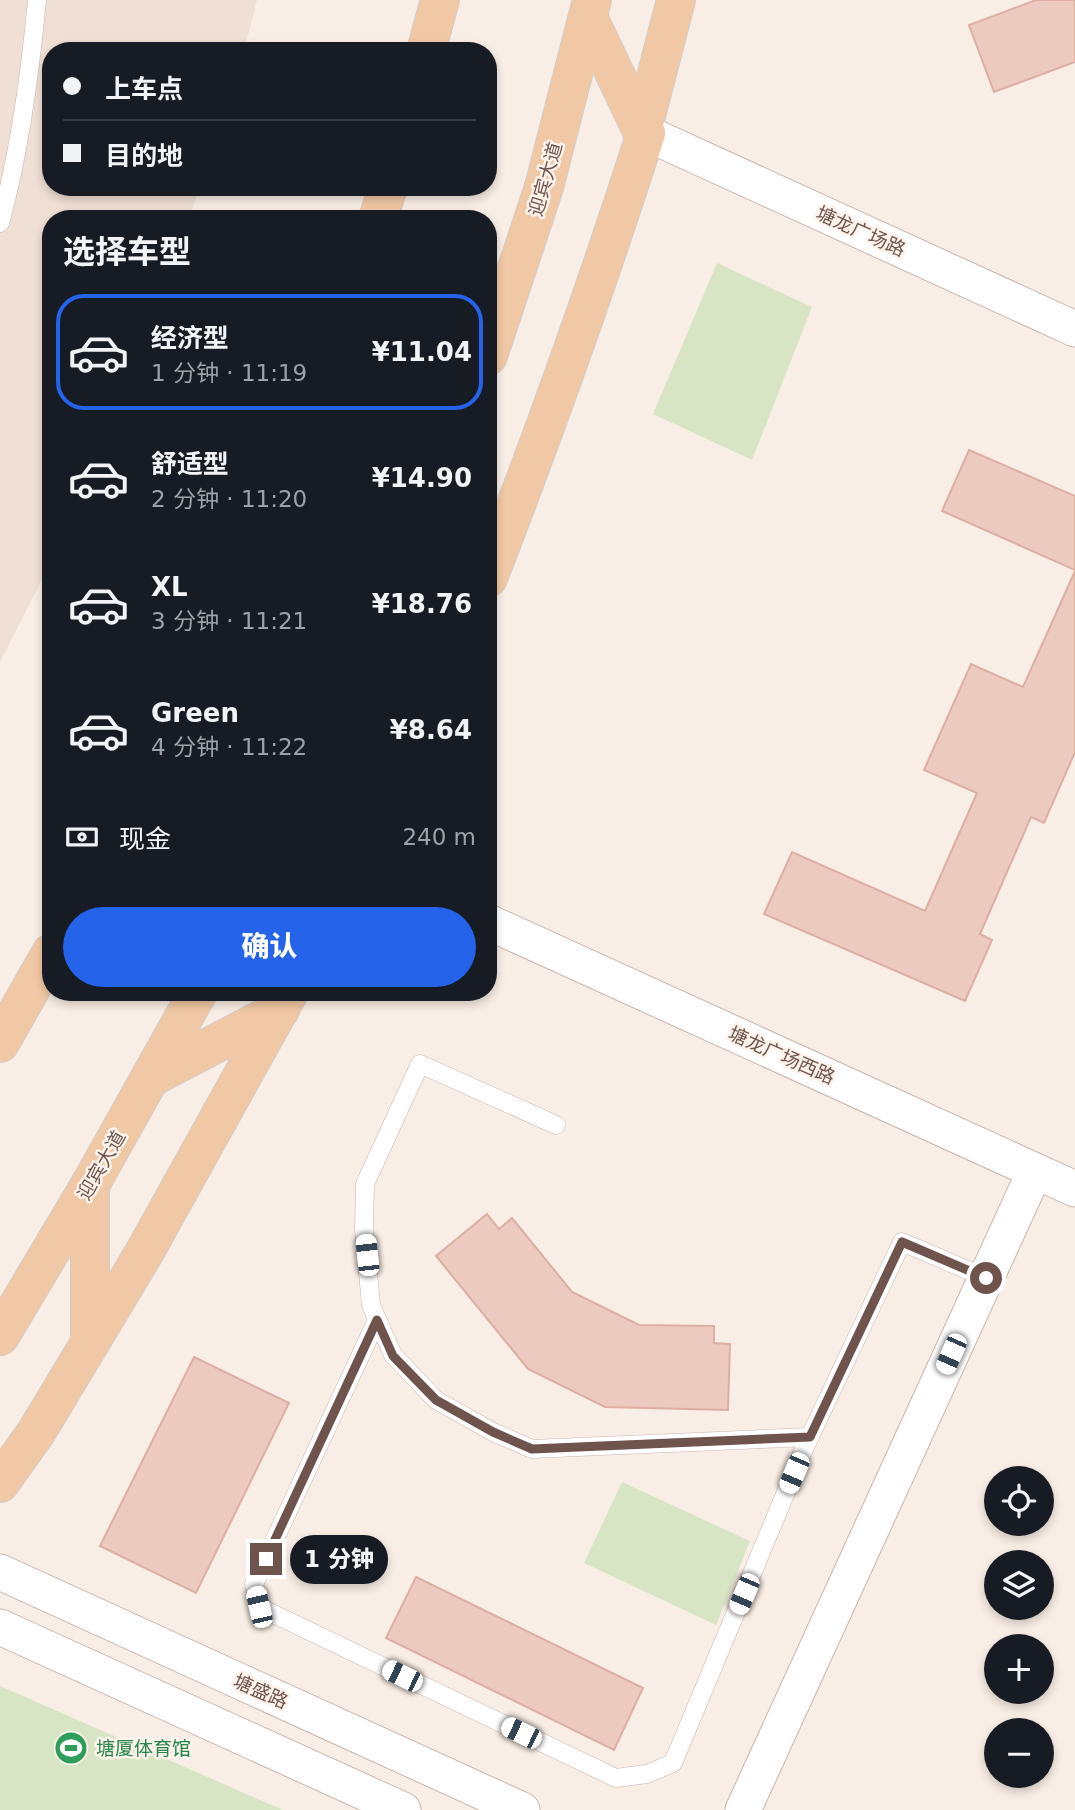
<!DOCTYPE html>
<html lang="zh">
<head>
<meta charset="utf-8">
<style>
	:root { --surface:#171b24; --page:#20242c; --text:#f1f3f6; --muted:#9ea1a6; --line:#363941; --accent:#2563eb }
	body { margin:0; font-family:"DejaVu Sans","Noto Sans SC",sans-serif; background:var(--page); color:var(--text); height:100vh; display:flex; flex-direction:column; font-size:26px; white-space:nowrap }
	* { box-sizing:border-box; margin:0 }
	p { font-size:23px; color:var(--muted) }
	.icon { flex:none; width:38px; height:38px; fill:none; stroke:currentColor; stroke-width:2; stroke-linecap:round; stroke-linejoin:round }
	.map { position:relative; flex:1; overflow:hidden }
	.sheet { position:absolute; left:42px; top:210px; width:455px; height:791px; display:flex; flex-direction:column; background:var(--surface); border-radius:28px; box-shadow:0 4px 10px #0003 }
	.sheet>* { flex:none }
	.banner { position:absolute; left:42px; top:42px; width:455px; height:154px; border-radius:28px; box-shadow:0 4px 10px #0003; display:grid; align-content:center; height:154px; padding:0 21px; background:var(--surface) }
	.controls { position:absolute; left:984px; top:1466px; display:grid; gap:14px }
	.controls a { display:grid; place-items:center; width:70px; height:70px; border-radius:50%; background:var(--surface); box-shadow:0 4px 10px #0003; font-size:35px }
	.end { position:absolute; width:32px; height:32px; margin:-16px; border:9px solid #6f544d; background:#fff; box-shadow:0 0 0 4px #fff }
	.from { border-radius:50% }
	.bubble { position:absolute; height:49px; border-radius:24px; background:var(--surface); box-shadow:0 4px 10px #0003; font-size:23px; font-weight:800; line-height:49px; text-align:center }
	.car { position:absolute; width:21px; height:42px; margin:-21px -10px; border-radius:9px; box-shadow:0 0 5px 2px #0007; background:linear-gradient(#fff 24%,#345 0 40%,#fff 0 76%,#345 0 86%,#fff 0) }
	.banner b { display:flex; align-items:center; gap:24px; height:66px; font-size:26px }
	.banner b+b { border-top:2px solid var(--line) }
	.banner i { width:18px; height:18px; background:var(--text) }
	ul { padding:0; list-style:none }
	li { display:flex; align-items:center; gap:21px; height:116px; margin:0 14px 10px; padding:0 7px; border:4px solid transparent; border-radius:28px }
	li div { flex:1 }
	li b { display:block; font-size:26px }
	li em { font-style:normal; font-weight:800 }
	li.current { border-color:var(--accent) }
	li>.icon { width:63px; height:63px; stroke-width:1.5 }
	h2 { padding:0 21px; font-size:32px; line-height:84px }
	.pay { display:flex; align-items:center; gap:18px; height:77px; padding:0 21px; font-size:26px }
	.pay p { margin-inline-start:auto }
	.action { display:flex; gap:14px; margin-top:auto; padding:14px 21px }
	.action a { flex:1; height:80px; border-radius:42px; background:var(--accent); color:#fff; font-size:28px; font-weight:800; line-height:80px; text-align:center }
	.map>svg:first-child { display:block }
	.residential { fill:#f0dfd4 }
	.green { fill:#d8e5c5 }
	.building { fill:#eccac0; stroke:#dcafa2; stroke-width:2 }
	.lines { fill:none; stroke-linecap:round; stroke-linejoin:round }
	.service-casing { stroke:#c9b5ad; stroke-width:19 }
	.minor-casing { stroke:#c9b5ad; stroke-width:37 }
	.primary-casing { stroke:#d4ccca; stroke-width:40 }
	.service { stroke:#fff; stroke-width:18 }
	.minor { stroke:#fff; stroke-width:35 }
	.primary { stroke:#f1c8a5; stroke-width:38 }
	.route { stroke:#6f544d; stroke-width:9 }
	.labels { text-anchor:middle; stroke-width:5; stroke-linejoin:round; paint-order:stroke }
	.street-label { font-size:19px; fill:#6f544d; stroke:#fdf3eb }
	.leisure-label { font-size:19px; fill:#27864d; stroke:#fdf3eb; text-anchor:start }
</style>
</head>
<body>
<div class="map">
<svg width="1075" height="1810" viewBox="0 0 1075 1810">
	<rect width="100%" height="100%" fill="#f9eee5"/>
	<!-- residential -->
	<path class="residential" d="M 0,0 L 257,0 L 244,51 L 51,51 L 51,187 L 200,187 L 189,219 L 51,219 L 51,562 L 0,662 Z"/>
	<!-- green -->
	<g class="green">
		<path d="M 717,263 L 812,307 L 752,460 L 653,414 Z"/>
		<path d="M 622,1482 L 750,1541 L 716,1625 L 584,1563 Z"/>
		<path d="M 0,1686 L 283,1810 L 0,1810 Z"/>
	</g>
	<!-- building -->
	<g class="building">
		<path d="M 1036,0 L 1075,0 L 1075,62 L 994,92 L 969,25 Z"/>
		<path d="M 969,450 L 1075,496 L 1075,570 L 942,511 Z"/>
		<path d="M 1075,571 L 1075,752 L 1044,823 L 1031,817 L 980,934 L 992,940 L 965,1001 L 764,914 L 792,852 L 925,911 L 977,793 L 924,770 L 971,664 L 1023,687 Z"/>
		<path d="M 487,1214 L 499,1229 L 512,1218 L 572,1292 L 639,1325 L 714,1326 L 714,1343 L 730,1344 L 728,1410 L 605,1407 L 528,1369 L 436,1256 Z"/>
		<path d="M 194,1357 L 289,1403 L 196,1593 L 100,1546 Z"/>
		<path d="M 416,1577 L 643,1688 L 614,1750 L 386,1638 Z"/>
	</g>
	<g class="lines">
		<defs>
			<g id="service">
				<path d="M 0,223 C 20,151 30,75 37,0"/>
				<path d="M 556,1125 L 420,1064 L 365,1184 L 364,1230 L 371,1305 L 393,1355 L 436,1400 L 493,1432 L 532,1449 L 810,1437"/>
				<path d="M 377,1320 L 254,1584 L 259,1607 L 616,1778 L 647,1774 L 673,1763 L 804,1449 L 902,1242 L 986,1278"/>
			</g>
			<g id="minor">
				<path d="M 646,133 L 1075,329"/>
				<path d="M 488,922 L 1075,1189"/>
				<path d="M 0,1572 L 522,1810"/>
				<path d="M 0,1627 L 403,1810"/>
				<path d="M 743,1810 L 1035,1171"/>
			</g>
			<g id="primary">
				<path d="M 588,17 L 642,131"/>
				<path d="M 426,51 L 440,0"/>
				<path d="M 378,219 L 388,187"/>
				<path d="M 488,356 L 544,187 L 592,0"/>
				<path d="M 488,578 C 545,431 598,283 646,133 L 642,131 L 676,0"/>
				<path d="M 0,1043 L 51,953"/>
				<path d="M 150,1078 L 280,1010"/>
				<path d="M 90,1185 L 90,1343"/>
				<path d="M 0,1336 L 90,1185 L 198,992"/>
				<path d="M 0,1483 L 37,1431 L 144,1253 L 289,992"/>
			</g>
		</defs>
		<!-- service casing -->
		<use href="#service" class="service-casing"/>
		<!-- minor casing -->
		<use href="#minor" class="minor-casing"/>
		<!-- primary casing -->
		<use href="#primary" class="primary-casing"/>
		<!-- service -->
		<use href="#service" class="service"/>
		<!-- minor -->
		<use href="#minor" class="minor"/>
		<!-- primary -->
		<use href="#primary" class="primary"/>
	</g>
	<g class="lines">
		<!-- route -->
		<path class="route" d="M 266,1559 L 377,1320 L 393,1356 L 436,1400 L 493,1432 L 532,1449 L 810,1437 L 902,1242 L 986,1278"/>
	</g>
	<!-- icons -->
	<defs>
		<symbol id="stadium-disc" viewBox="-11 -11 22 22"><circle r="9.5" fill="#2e9e5b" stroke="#fdf3eb"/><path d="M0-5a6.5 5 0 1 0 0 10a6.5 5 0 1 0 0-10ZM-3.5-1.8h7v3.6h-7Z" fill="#fff"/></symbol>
	</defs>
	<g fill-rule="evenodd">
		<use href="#stadium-disc" x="52" y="1729" width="38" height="38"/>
	</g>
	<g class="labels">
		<!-- street labels -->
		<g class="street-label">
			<text transform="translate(545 179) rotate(-74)" y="7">迎宾大道</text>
			<text transform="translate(861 231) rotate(24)" y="7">塘龙广场路</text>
			<text transform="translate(782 1055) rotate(24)" y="7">塘龙广场西路</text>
			<text transform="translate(101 1165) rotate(-60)" y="7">迎宾大道</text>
			<text transform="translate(261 1691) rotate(24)" y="7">塘盛路</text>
		</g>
		<!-- leisure labels -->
		<g class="leisure-label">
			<text x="96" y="1755">塘厦体育馆</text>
		</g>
	</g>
</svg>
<div class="controls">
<a><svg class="icon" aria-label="locate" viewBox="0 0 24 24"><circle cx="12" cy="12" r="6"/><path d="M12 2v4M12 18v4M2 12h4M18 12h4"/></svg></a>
<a><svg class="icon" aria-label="layers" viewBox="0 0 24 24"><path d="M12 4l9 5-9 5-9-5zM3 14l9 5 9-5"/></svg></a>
<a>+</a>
<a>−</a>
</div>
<i class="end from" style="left:986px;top:1278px"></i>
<i class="end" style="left:266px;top:1559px"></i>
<div class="bubble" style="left:290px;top:1535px;width:98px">1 分钟</div>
<i class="car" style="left:367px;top:1255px;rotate:354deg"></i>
<i class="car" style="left:951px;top:1354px;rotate:204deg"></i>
<i class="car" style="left:794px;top:1473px;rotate:203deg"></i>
<i class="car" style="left:744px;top:1594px;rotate:203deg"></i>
<i class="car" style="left:259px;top:1607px;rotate:347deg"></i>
<i class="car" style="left:402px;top:1676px;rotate:296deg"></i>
<i class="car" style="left:521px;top:1733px;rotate:296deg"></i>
<div class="banner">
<b><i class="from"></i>上车点</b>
<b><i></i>目的地</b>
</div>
<section class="sheet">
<h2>选择车型</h2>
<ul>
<li class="current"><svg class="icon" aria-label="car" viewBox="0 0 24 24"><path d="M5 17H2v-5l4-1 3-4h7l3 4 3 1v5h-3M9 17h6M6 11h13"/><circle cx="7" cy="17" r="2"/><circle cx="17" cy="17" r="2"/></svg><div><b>经济型</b><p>1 分钟 · 11:19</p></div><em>¥11.04</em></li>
<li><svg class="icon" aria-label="car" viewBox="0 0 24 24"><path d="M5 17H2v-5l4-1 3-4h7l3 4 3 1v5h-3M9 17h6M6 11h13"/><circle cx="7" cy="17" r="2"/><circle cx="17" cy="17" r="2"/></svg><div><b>舒适型</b><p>2 分钟 · 11:20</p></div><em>¥14.90</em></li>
<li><svg class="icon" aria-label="car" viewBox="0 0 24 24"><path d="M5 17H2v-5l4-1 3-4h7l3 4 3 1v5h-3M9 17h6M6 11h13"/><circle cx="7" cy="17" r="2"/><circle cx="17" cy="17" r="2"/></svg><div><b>XL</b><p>3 分钟 · 11:21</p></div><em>¥18.76</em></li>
<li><svg class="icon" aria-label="car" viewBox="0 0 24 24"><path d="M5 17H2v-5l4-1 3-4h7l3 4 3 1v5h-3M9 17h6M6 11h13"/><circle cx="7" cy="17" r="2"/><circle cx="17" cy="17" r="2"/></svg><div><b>Green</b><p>4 分钟 · 11:22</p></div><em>¥8.64</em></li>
</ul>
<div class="pay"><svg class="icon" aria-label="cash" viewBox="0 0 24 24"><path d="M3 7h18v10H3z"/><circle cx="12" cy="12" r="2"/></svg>现金<p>240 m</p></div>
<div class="action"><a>确认</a></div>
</section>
</div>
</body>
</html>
